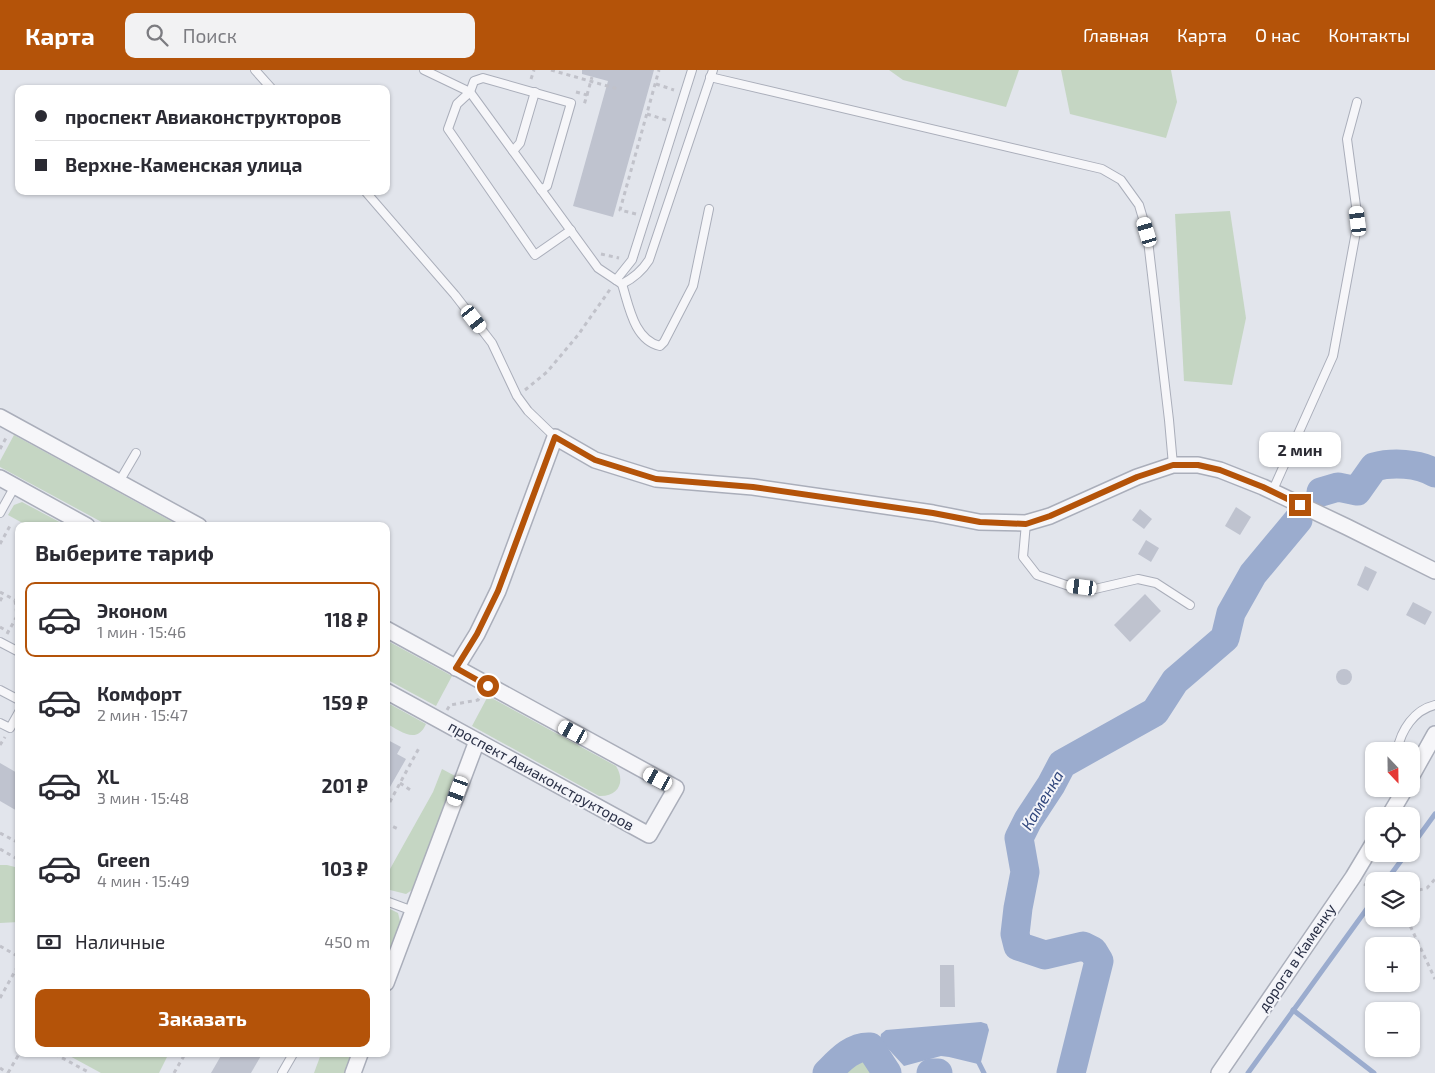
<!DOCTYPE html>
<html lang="ru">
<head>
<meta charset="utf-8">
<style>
	:root { --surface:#fff; --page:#f2f2f3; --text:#2b2b33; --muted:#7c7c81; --line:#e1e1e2; --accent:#b45309 }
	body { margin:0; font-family:"Exo 2",sans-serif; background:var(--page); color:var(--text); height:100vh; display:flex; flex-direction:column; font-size:19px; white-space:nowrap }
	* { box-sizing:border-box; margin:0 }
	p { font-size:16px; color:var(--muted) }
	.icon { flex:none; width:28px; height:28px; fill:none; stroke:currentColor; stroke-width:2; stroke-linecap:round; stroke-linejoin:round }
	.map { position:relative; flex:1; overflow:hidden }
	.side { position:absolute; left:15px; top:452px; width:375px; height:535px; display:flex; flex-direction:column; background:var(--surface); border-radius:10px; box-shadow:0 1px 4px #0004 }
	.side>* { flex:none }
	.banner { position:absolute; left:15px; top:15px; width:375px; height:110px; border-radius:10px; box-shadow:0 1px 4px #0004; display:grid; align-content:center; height:110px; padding:0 20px; background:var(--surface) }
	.needle { width:32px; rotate:158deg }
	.tools { position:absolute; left:1365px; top:672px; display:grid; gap:10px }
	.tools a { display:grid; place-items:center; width:55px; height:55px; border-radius:10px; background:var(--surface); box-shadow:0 1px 4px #0004; font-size:25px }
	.end { position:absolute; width:22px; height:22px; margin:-11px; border:6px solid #b45309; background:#fff; box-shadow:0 0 0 2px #fff }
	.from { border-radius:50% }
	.bubble { position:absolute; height:35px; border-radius:10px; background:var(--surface); box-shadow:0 1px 4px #0004; font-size:16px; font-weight:700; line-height:35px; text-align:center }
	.car { position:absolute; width:15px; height:30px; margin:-15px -8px; border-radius:6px; box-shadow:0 0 4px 1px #0007; background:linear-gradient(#fff 24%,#345 0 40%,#fff 0 76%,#345 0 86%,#fff 0) }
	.banner b { display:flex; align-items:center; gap:18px; height:48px; font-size:19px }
	.banner b+b { border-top:1px solid var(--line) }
	.banner i { width:12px; height:12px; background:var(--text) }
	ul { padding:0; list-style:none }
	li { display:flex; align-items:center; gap:15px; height:75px; margin:0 10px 8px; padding:0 10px; border:2px solid transparent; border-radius:10px }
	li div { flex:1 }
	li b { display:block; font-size:19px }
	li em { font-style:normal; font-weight:700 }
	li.current { border-color:var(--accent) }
	li>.icon { width:45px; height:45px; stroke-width:1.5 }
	h2 { padding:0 20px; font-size:22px; line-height:60px }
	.pay { display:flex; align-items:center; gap:12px; height:55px; padding:0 20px; font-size:19px }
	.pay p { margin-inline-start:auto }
	.primary-button { display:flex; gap:10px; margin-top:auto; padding:10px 20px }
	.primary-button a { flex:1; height:58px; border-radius:10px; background:var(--accent); color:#fff; font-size:20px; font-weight:700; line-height:58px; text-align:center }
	header { display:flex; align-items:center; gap:30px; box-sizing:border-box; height:70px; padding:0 25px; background:var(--accent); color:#fff }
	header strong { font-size:24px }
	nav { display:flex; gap:28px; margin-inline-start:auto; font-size:18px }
	.search { width:350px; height:45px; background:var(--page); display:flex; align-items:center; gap:12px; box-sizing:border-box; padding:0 18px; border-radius:10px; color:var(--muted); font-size:19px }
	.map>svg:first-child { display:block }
	.green { fill:#c5d6c3 }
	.water { fill:#9bacce }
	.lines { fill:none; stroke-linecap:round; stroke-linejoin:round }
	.stream { stroke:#9bacce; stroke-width:5 }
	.river { stroke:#9bacce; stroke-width:29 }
	.building { fill:#bfc3cf }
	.lane-casing { stroke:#aaaeba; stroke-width:10 }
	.street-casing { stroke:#aaaeba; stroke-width:18 }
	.path { stroke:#c1c2ca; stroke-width:3; stroke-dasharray:4 4; stroke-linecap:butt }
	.lane { stroke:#f6f6f9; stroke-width:8 }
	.street { stroke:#f6f6f9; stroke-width:15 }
	.route { stroke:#b45309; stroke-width:6 }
	.labels { text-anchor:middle; stroke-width:4; stroke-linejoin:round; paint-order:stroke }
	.street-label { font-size:15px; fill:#292f45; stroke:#f3f4f9 }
	.water-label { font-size:16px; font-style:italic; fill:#30467c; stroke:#f3f4f9 }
</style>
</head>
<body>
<header>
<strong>Карта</strong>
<div class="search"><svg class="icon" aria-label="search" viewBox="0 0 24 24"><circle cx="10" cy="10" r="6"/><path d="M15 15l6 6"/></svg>Поиск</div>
<nav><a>Главная</a><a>Карта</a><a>О нас</a><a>Контакты</a></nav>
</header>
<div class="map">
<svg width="1435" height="1003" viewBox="0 0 1435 1003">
	<rect width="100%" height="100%" fill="#e2e5ec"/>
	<!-- green -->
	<g class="green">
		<path d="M 889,0 L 1019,0 L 1006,37 L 903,10 Z"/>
		<path d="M 1061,0 L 1171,0 L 1177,32 L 1166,68 L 1070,44 Z"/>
		<path d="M 1230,141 L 1246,248 L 1232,315 L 1184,311 L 1175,144 Z"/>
		<path d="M 14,365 L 180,456 L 109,456 L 0,397 L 0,391 Z"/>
		<path d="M 22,432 L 67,456 L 28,456 L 8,445 L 14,435 Z"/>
		<path d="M 386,570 L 452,606 L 436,636 L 386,609 Z"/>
		<path d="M 488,626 L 616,696 C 626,712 618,727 599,726 L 472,656 Z"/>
		<path d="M 386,632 L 426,654 C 417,675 400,661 386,653 Z"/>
		<path d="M 442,699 L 457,707 L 415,818 L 406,824 L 386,819 L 386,808 L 390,799 L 433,722 Z"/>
		<path d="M 0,795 L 7,795 L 19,798 L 19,852 L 0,853 Z"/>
		<path d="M 386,837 L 398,843 L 401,855 L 386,893 Z"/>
		<path d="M 66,984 L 166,984 L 168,985 L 159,1003 L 101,1003 Z"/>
		<path d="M 321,984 L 352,984 L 345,1003 L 314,1003 Z"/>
		<path d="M 864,990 L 878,1003 L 844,1003 Z"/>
	</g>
	<!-- water -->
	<path class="water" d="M 981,952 L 987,954 L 989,960 L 981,992 L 978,994 L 949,987 L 941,986 L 904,996 L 880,970 L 881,964 L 886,960 Z"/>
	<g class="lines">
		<!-- stream -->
		<g class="stream">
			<path d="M 1411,777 L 1435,744"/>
			<path d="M 1386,811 L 1406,784"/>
			<path d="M 1293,940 L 1374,1003"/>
			<path d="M 979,993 L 984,1003"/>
			<path d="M 1248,1003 L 1374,829"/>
		</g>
		<!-- river -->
		<g class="river">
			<path d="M 1321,422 L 1338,417 L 1357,421 L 1374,397 C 1392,392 1418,393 1435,403"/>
			<path d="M 827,1003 C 839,991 852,976 870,977 L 887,1003"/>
			<path d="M 931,1003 L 938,1003"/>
			<path d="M 1071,1003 L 1099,891 L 1093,881 L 1083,876 L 1045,885 L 1018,876 L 1015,864 L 1018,838 L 1025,802 L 1019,768 L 1028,750 L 1051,715 L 1062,694 L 1155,642 L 1175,611 L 1225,568 L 1231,543 L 1253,504 L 1298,450"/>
		</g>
	</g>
	<!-- building -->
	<g class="building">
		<path d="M 582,0 L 654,0 L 613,147 L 573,136 L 608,11 L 582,4 Z"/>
		<path d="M 1236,437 L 1251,447 L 1240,465 L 1225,456 Z"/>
		<path d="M 1140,439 L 1152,449 L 1144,459 L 1132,450 Z"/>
		<path d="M 1146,470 L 1159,478 L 1151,492 L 1138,484 Z"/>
		<path d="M 1365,496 L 1377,502 L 1368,521 L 1357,515 Z"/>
		<path d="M 1145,524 L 1161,541 L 1130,572 L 1114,555 Z"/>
		<path d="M 1413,532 L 1432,542 L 1425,555 L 1406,545 Z"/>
		<circle cx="1344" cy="607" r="8"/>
		<path d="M 386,669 L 401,677 L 397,684 L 406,689 L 386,724 Z"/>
		<path d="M 0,693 L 19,704 L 19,742 L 0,731 Z"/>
		<path d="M 940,895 L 954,895 L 955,937 L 940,937 Z"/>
		<path d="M 222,984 L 262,984 L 251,1003 L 211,1003 Z"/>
	</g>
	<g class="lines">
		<defs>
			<g id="lane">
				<path d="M 255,0 L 272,19"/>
				<path d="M 424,0 L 470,22 L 598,198 L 622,214 C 634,208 642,201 649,190 L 713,0"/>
				<path d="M 710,7 L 1102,99 L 1121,110 L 1139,135 L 1147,162 L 1169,350 L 1173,395"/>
				<path d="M 513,81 L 520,73 L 535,22"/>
				<path d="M 541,120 L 547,116 L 571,33 L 483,8 L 474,11 L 470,22 L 457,34 L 448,59 L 535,185 L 571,160"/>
				<path d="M 365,121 L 455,225 L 492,273 L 517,326 L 528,341 L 555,367"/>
				<path d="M 616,210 L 632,190 L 692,0"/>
				<path d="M 622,214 C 629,236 634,270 660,276 L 664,272 L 693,216 L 709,139"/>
				<path d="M 119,412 L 136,383"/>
				<path d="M 1272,422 L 1333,286 L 1358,151 L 1347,69 L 1357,32"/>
				<path d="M 0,443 L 15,416"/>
				<path d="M 1026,453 L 1023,487 L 1037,505 L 1069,516 L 1095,519 L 1138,509 L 1156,513 L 1190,535"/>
				<path d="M 0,572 L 19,582"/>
				<path d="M 0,620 L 19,630"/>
				<path d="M 0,653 L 10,658 L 19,642"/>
				<path d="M 1397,681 C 1401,660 1414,640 1435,635"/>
				<path d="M 386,831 L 413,841"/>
				<path d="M 282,1003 L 293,984"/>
			</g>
			<g id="street">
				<path d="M 0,347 L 199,456"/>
				<path d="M 0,408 L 87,456"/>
				<path d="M 386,559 L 676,718 L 649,765 L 386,621"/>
				<path d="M 456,598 L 477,564 L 498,521 L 555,367 L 595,390 L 656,409 L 753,417 L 933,443 L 979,452 L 1026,453 L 1050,446 L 1137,407 L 1173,395 L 1198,395 L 1220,400 L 1263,417 L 1347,457 L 1435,501"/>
				<path d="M 1411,707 L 1435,664"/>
				<path d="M 1389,746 L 1405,719"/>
				<path d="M 386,913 L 477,671"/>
				<path d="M 353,1003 L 360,984"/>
				<path d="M 1219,1003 L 1353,807 L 1374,772"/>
			</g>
		</defs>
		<!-- lane casing -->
		<use href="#lane" class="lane-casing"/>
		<!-- street casing -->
		<use href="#street" class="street-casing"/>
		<!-- path -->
		<g class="path">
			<path d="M 551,0 L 618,19"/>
			<path d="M 531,9 L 534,0"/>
			<path d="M 656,14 L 674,20"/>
			<path d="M 576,22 L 587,25 L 584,35"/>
			<path d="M 587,25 L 592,7"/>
			<path d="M 647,44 L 666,50"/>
			<path d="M 636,144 L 620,140 L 659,0"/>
			<path d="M 601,184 L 619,188"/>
			<path d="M 525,320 L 547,302 L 578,265 L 611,218"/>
			<path d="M 0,379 L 7,366"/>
			<path d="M 0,474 L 11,454"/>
			<path d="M 0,522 L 15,530"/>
			<path d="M 0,531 L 4,524"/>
			<path d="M 0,557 L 9,562"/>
			<path d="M 7,564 L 17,546 L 15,530 L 19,523"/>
			<path d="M 447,640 L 450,635 L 478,630 L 480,626"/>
			<path d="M 0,675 L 5,667"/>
			<path d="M 400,713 L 412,721"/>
			<path d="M 386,739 L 419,678"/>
			<path d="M 386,753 L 398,759"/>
			<path d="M 0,763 L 19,773"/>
			<path d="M 0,779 L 19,790"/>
			<path d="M 1364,814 L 1374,820"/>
			<path d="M 1411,822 L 1427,818 L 1435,809"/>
			<path d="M 19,832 L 19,845"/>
			<path d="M 1407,849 L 1435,909"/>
			<path d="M 0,876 L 19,887"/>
			<path d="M 0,928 L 19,894"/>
			<path d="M 55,984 L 90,1003"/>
			<path d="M 0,998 L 7,1003"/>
			<path d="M 8,1003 L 19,984"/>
			<path d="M 174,1003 L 185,984"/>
		</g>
		<!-- lane -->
		<use href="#lane" class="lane"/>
		<!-- street -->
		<use href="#street" class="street"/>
	</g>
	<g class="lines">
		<!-- route -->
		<path class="route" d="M 488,616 L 456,598 L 477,564 L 498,521 L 555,367 L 595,390 L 656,409 L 753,417 L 933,443 L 980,452 L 1026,454 L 1050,446 L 1137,407 L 1173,395 L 1198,395 L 1220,400 L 1263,417 L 1300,435"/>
	</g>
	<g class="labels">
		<!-- street labels -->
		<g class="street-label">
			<text transform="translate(541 706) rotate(29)" y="5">проспект Авиаконструкторов</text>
			<text transform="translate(1297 888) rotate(-56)" y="5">дорога в Каменку</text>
		</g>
		<!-- water labels -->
		<g class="water-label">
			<text transform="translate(1042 730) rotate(-59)" y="6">Каменка</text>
		</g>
	</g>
</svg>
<div class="tools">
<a><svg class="needle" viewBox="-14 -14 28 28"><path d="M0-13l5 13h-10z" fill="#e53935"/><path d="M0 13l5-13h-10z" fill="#7c7c81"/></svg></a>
<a><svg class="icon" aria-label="locate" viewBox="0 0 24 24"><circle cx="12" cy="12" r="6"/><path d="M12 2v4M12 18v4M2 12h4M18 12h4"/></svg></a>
<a><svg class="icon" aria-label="layers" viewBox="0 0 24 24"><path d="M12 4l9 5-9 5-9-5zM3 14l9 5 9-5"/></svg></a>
<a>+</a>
<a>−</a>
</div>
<i class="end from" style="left:488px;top:616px"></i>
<i class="end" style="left:1300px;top:435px"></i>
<div class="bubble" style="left:1259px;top:362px;width:82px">2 мин</div>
<i class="car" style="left:1358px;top:151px;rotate:353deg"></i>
<i class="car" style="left:1147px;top:162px;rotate:343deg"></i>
<i class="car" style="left:474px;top:249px;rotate:142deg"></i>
<i class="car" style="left:1082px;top:517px;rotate:277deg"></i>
<i class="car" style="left:573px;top:662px;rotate:298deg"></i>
<i class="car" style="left:658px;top:709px;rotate:298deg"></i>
<i class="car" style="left:458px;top:721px;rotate:200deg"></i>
<div class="banner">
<b><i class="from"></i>проспект Авиаконструкторов</b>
<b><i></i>Верхне-Каменская улица</b>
</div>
<section class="side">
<h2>Выберите тариф</h2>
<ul>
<li class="current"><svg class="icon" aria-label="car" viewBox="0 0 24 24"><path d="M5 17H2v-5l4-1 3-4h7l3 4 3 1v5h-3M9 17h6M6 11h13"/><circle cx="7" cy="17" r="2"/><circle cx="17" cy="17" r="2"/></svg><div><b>Эконом</b><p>1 мин · 15:46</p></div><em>118 ₽</em></li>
<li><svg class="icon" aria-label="car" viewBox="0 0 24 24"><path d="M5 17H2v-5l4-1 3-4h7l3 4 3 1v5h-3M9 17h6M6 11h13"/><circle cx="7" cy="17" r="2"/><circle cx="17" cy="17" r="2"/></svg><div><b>Комфорт</b><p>2 мин · 15:47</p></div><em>159 ₽</em></li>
<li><svg class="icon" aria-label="car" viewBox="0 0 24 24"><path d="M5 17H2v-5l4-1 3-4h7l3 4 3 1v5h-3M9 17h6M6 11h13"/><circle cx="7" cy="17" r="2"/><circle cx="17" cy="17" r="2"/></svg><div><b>XL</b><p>3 мин · 15:48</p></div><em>201 ₽</em></li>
<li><svg class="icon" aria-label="car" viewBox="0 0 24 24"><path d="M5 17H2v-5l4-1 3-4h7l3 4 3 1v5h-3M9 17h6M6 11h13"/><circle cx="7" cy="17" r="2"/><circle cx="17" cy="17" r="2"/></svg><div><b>Green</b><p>4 мин · 15:49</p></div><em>103 ₽</em></li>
</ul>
<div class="pay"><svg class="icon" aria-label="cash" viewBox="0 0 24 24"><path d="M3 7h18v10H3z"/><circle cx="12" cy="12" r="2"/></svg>Наличные<p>450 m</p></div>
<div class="primary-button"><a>Заказать</a></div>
</section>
</div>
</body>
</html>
